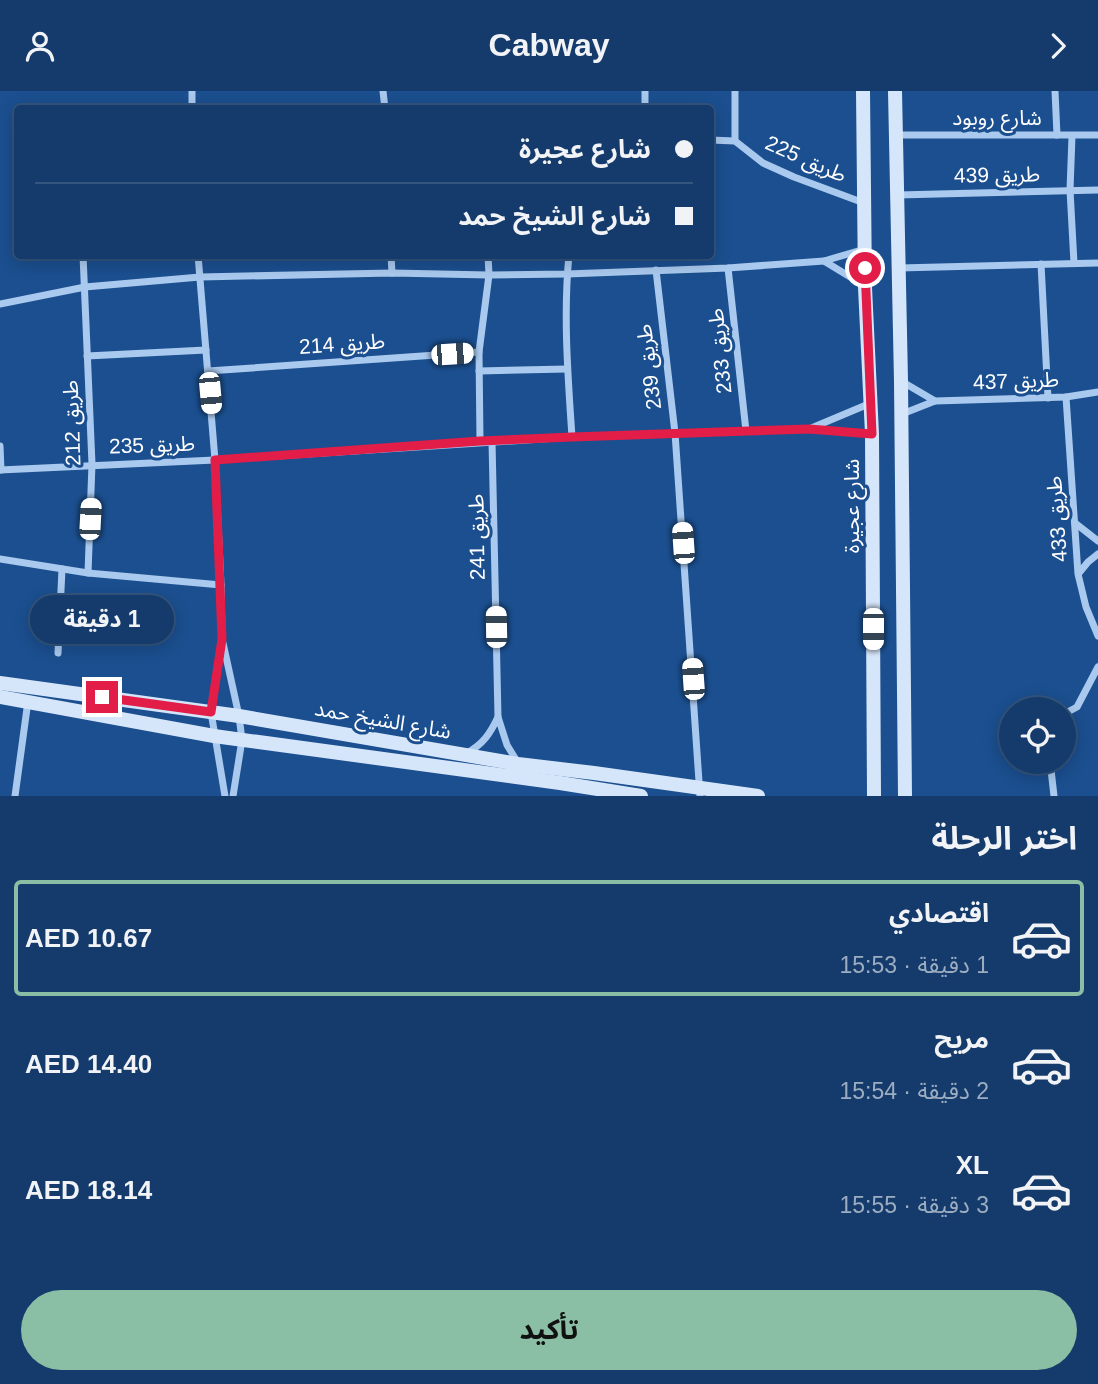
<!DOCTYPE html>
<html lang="ar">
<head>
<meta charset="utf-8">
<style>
	:root { --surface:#143b6b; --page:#1d4271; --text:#f1f3f6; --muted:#9dadc1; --line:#33557e; --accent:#8abfa5 }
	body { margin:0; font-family:Arial,"Noto Sans Arabic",sans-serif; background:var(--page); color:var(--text); direction:rtl; height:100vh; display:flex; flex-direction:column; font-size:26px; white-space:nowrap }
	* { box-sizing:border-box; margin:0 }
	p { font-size:23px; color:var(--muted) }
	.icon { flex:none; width:38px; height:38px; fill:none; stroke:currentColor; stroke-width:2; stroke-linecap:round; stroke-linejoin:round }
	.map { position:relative; height:705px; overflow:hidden; direction:ltr }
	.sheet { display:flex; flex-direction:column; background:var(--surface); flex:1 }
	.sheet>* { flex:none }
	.top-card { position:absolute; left:14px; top:14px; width:700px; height:154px; border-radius:7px; box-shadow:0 4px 18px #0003,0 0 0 2px var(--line); direction:rtl; display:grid; align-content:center; height:154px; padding:0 21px; background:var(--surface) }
	.tools { position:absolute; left:999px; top:606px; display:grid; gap:14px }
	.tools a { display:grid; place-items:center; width:77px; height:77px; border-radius:50%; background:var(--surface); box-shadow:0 4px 18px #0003,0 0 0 2px var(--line); font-size:35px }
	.end { position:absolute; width:32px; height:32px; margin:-16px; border:9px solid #e11d48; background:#fff; box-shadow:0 0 0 4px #fff }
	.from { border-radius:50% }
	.bubble { position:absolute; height:49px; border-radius:24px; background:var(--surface); box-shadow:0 4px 18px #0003,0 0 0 2px var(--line); font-size:23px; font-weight:700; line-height:49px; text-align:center; direction:rtl }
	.car { position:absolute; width:21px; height:42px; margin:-21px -10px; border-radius:9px; box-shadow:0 0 5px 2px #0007; background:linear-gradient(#fff 24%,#345 0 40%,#fff 0 76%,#345 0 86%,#fff 0) }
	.top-card b { display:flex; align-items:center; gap:24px; height:66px; font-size:26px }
	.top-card b+b { border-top:2px solid var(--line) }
	.top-card i { width:18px; height:18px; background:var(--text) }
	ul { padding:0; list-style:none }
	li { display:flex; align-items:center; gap:21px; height:116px; margin:0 14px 10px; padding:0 7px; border:4px solid transparent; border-radius:7px }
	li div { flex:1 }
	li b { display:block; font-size:26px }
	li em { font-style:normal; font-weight:700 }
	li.on { border-color:var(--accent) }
	li>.icon { width:63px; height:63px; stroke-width:1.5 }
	h2 { padding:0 21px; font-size:32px; line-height:84px }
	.action { display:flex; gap:14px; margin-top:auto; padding:14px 21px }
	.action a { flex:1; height:80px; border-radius:42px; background:var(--accent); color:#111; font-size:28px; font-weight:700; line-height:80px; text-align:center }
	header { display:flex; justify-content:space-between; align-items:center; height:91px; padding:0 21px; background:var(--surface); font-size:32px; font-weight:700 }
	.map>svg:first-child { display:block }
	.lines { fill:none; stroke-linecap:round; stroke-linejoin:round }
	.street { stroke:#a9c9ee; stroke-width:7 }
	.secondary { stroke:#d6e6fa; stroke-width:14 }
	.route { stroke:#e11d48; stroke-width:9 }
	.labels { text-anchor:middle; stroke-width:6; stroke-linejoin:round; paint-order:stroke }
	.street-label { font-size:21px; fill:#fff; stroke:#1b4f8f }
</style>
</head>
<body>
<header><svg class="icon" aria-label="forward" viewBox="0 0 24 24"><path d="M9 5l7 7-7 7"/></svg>Cabway<svg class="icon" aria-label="person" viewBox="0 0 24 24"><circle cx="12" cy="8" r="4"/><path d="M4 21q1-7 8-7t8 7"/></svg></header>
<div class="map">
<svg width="1098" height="705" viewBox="0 0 1098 705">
	<rect width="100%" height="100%" fill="#1b4f8f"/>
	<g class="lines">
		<!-- street -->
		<g class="street">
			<path d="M 192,0 L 192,18"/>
			<path d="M 383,0 L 385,18"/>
			<path d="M 735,0 L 735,50"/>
			<path d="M 1055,0 L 1057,44"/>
			<path d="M 645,18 L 645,0"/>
			<path d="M 896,44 L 1098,44"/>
			<path d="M 1072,45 L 1070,99 L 1074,172"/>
			<path d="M 710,49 L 735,50 L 763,72 L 794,86 L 864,112"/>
			<path d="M 898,104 L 1098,99"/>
			<path d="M 865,158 L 824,170 L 865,195"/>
			<path d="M 83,164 L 92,373 L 88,482"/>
			<path d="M 198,164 L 215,369 L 221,494 L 222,548 L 211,621 L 225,705"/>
			<path d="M 391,164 L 392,182"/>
			<path d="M 569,164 C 563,224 568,286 572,346"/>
			<path d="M 1041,173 L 1048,307"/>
			<path d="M 728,177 L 746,340"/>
			<path d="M 899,177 L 1098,172"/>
			<path d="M 656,179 L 675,342 L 700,705"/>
			<path d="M 0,213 L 85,196 L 200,186 L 392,182 L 489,184 L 567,183 L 728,177 L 824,170"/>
			<path d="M 87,265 L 206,259"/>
			<path d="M 208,280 L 479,261"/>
			<path d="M 479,280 L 567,278"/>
			<path d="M 901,290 L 935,310 L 902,323"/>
			<path d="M 1066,306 L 1078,483 L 1086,516 L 1098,545"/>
			<path d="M 935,310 L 1066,306 L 1098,301"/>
			<path d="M 871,312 L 809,338 L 872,343"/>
			<path d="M 480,350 L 479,261 L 489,184 L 488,164"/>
			<path d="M 492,350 L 498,626"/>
			<path d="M 0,355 L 1,379"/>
			<path d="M 0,379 L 215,369 L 572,346 L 809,338"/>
			<path d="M 1075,432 L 1098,450"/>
			<path d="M 0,468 L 88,482 L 221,494"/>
			<path d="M 1079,482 L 1088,471 L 1098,463"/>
			<path d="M 223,552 L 239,625 L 242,649 L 233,705"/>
			<path d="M 58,562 L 62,478"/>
			<path d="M 1064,623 L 1077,616 L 1098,576"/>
			<path d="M 467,662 C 483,653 490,643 498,626 L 507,654 L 518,672"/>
			<path d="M 1050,670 L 1054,705"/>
			<path d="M 15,705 L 28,610"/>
		</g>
		<!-- secondary -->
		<g class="secondary">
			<path d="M 863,0 L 865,196 L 872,343 L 874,705"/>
			<path d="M 895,0 L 901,290 L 905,705"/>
			<path d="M 0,592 L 239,625 L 518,673 L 594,682 L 758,705"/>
			<path d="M 0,606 L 214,645 L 560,692 L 641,705"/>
		</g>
	</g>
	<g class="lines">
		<!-- route -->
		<path class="route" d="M 102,606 L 211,621 L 222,548 L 215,369 L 480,350 L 572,346 L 809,338 L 872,343 L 865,177"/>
	</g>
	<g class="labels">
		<!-- street labels -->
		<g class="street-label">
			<text x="997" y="34">شارع روبود</text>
			<text transform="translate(806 68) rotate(24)" y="7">طريق 225</text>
			<text transform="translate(997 84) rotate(-1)" y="7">طريق 439</text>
			<text transform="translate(342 253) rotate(-4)" y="7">طريق 214</text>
			<text transform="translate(720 260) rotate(-96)" y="7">طريق 233</text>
			<text transform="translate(649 276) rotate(-97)" y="7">طريق 239</text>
			<text transform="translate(1016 290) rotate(-2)" y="7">طريق 437</text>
			<text transform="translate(72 332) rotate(-92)" y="7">طريق 212</text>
			<text transform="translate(152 354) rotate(-2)" y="7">طريق 235</text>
			<text transform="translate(852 415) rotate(-90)" y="7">شارع عجيرة</text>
			<text transform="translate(1057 428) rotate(-94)" y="7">طريق 433</text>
			<text transform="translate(477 446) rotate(-91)" y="7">طريق 241</text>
			<text transform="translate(383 629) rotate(10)" y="7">شارع الشيخ حمد</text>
		</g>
	</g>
</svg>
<div class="tools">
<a><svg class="icon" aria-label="locate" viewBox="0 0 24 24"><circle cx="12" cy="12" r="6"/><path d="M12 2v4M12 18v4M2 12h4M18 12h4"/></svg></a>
</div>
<i class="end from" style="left:865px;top:177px"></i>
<i class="end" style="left:102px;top:606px"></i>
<div class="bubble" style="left:30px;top:504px;width:144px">1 دقيقة</div>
<i class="car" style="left:452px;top:263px;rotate:86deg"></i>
<i class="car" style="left:210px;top:302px;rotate:175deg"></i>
<i class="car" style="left:90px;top:428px;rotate:3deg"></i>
<i class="car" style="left:683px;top:452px;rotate:356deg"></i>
<i class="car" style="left:496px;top:536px;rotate:359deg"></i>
<i class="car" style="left:873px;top:538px;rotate:180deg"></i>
<i class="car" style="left:693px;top:588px;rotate:356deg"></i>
<div class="top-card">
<b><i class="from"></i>شارع عجيرة</b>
<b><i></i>شارع الشيخ حمد</b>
</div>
</div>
<section class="sheet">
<h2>اختر الرحلة</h2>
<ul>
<li class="on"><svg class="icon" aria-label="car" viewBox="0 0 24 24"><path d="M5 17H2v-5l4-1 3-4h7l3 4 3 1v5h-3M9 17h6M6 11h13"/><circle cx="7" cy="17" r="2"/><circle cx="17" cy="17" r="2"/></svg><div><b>اقتصادي</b><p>1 دقيقة · 15:53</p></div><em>AED 10.67</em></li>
<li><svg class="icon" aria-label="car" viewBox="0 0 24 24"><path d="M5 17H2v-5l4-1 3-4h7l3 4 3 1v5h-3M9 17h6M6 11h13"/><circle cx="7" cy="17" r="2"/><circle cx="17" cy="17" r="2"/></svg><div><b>مريح</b><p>2 دقيقة · 15:54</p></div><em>AED 14.40</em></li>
<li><svg class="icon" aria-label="car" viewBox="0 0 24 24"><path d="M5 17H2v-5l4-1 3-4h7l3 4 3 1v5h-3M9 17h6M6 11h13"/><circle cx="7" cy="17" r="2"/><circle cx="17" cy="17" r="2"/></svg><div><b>XL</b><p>3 دقيقة · 15:55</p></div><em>AED 18.14</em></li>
</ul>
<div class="action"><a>تأكيد</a></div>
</section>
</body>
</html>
